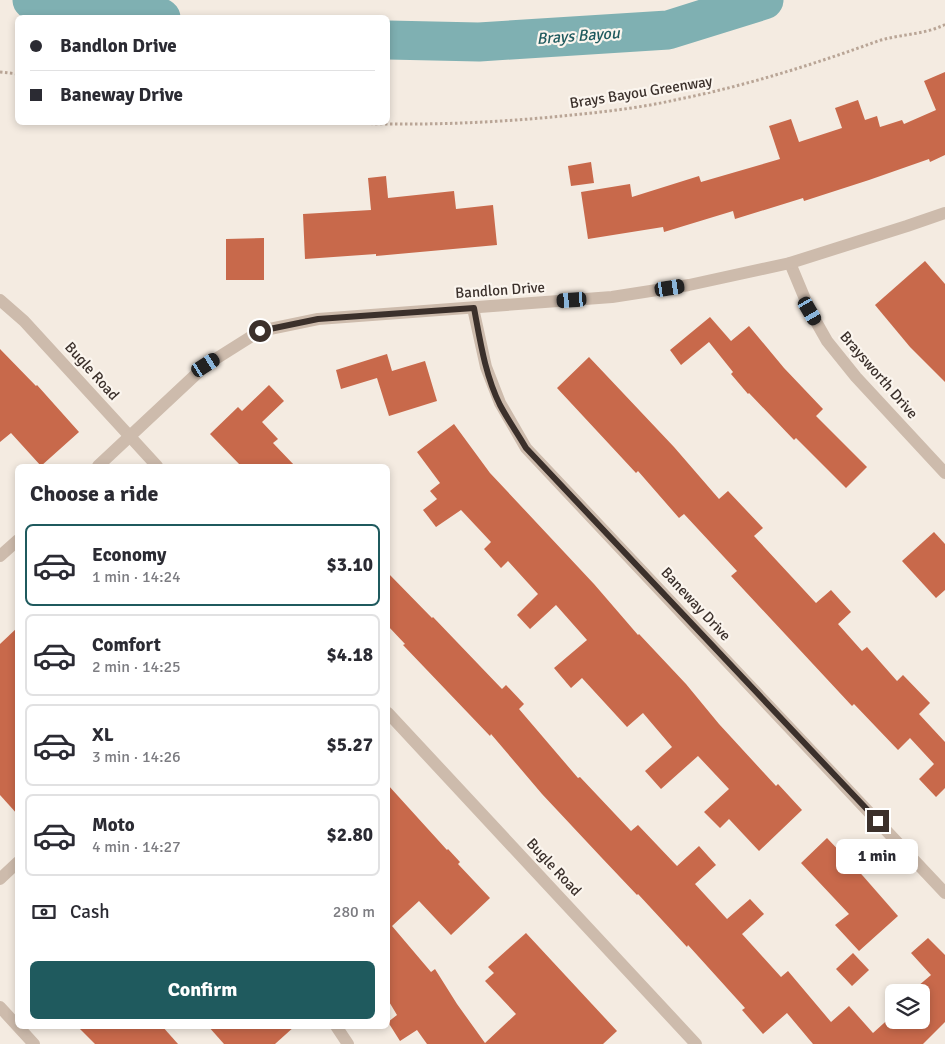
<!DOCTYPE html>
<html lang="en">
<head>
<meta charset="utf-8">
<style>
	:root { --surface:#fff; --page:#f7f7f7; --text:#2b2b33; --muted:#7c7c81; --line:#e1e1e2; --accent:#1f5a5e }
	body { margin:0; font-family:Signika,sans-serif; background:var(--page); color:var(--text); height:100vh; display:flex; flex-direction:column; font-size:19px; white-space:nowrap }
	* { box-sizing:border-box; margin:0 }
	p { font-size:16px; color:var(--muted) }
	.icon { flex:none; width:28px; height:28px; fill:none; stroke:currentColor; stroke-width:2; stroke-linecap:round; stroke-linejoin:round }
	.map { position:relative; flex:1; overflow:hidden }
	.drawer { position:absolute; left:15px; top:464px; width:375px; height:565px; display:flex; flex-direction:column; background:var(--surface); border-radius:8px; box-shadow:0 2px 8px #0003 }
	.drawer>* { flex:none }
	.hud { position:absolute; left:15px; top:15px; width:375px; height:110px; border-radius:8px; box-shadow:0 2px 8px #0003; display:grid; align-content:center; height:110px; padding:0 15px; background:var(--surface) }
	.buttons { position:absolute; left:885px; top:984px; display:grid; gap:10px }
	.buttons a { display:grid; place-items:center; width:45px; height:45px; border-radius:8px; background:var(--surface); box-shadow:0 2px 8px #0003; font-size:25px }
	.end { position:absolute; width:22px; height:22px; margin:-11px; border:6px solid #3b302b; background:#fff; box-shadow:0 0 0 2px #fff }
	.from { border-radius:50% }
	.bubble { position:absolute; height:35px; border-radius:8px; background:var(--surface); box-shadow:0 2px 8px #0003; font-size:16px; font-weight:700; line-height:35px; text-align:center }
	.car { position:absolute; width:15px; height:30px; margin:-15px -8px; border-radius:6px; box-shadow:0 0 4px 1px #0007; background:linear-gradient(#222 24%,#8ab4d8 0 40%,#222 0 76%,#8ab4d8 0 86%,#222 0) }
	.hud b { display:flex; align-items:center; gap:18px; height:48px; font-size:19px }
	.hud b+b { border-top:1px solid var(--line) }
	.hud i { width:12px; height:12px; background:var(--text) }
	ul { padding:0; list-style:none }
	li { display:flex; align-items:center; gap:15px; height:82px; margin:0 10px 8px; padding:0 5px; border:2px solid var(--line); border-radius:8px }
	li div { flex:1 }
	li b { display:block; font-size:19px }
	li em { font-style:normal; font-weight:700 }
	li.active { border-color:var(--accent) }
	li>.icon { width:45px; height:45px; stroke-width:1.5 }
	h2 { padding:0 15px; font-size:22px; line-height:60px }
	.pay { display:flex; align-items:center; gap:12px; height:55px; padding:0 15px; font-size:19px }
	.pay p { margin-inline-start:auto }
	.action { display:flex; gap:10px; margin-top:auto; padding:10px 15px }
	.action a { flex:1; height:58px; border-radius:8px; background:var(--accent); color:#fff; font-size:20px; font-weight:700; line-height:58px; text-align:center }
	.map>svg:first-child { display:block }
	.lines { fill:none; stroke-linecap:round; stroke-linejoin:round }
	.river { stroke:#7fb0b2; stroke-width:39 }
	.building { fill:#c8694b }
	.path { stroke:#b9a596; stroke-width:3; stroke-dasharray:2.5 2.5; stroke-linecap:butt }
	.minor { stroke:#cdbbac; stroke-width:12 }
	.route { stroke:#3b302b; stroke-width:6 }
	.labels { text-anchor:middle; stroke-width:4.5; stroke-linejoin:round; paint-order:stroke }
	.street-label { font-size:15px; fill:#3b302b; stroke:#fbf5ee }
	.water-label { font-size:16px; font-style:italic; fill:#1f5a5e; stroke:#fbf5ee }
</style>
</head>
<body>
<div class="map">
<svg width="945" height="1044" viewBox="0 0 945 1044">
	<rect width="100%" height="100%" fill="#f4ebe1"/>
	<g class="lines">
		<!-- river -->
		<g class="river">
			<path d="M 32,0 L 161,18"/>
			<path d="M 388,40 L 479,42 L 668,30 L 764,0"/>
		</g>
	</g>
	<!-- building -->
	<g class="building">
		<path d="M 945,72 L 945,155 L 930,162 L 929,159 L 869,180 L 804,201 L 803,198 L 735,219 L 733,211 L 664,232 L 663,227 L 588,239 L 581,192 L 630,184 L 632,197 L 699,176 L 701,182 L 780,159 L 769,126 L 791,119 L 799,142 L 842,128 L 835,108 L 858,100 L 865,120 L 877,116 L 880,127 L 902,120 L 904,124 L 936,110 L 924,81 Z"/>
		<path d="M 591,162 L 594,183 L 571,186 L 568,166 Z"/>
		<path d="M 386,176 L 388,198 L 454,191 L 456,209 L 493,205 L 497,245 L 376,256 L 376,254 L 305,259 L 303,214 L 371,210 L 368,178 Z"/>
		<path d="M 264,238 L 264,280 L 226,280 L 226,239 Z"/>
		<path d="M 925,261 L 945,284 L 945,382 L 910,347 L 875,305 Z"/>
		<path d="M 710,317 L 731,341 L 749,326 L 784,368 L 823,409 L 816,416 L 867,467 L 846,488 L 796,438 L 794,440 L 749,393 L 748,394 L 731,374 L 733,372 L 709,342 L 681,365 L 670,350 Z"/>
		<path d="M 0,349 L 36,386 L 37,385 L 79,432 L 41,466 L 11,433 L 0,442 Z"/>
		<path d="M 387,354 L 392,371 L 425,361 L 437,401 L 389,416 L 377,378 L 341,389 L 336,370 Z"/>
		<path d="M 589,357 L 674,447 L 719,499 L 728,491 L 763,528 L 754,536 L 816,603 L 831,590 L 851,612 L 838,624 L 862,651 L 867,647 L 897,681 L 903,675 L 930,703 L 919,714 L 945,742 L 945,788 L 936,797 L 919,779 L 934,764 L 910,738 L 898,750 L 854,704 L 852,706 L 731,576 L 737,571 L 684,514 L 679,518 L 638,471 L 636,473 L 557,388 Z"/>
		<path d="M 269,385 L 284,401 L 262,422 L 278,439 L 273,443 L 295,466 L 241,466 L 210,434 L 238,407 L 242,411 Z"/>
		<path d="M 454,424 L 490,473 L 594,584 L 638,635 L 639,634 L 686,684 L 719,724 L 776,786 L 778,784 L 802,810 L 759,851 L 729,819 L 720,828 L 704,812 L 729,789 L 698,756 L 661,789 L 645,771 L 672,747 L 643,713 L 627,727 L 582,678 L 571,688 L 554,668 L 587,640 L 556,605 L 530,629 L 517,615 L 538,594 L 508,561 L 501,568 L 484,549 L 491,542 L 461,510 L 436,527 L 423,510 L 437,499 L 430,491 L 440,483 L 417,452 Z"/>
		<path d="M 934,532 L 945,544 L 945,590 L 936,598 L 902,561 Z"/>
		<path d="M 388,573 L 432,618 L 433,617 L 502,689 L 506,685 L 524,704 L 519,709 L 578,778 L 580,777 L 631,831 L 638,825 L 677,866 L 699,846 L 716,865 L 695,884 L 727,919 L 750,899 L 764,914 L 742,934 L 781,977 L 788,971 L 831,1022 L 849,1006 L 873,1033 L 894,1014 L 894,1020 L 921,1020 L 921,992 L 911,992 L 931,975 L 911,953 L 928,938 L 945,955 L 945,1022 L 923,1044 L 813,1044 L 787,1013 L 763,1034 L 742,1010 L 745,1008 L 688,945 L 687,947 L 638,894 L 637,895 L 601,857 L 542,794 L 491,734 L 490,736 L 403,645 L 405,644 L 388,626 Z"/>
		<path d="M 18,627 L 18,815 L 0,795 L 0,644 Z"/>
		<path d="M 388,785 L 447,850 L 448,849 L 460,862 L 458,864 L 490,898 L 451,935 L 419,901 L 392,926 L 431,972 L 435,969 L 457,1004 L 485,1043 L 516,1014 L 485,981 L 494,973 L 488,967 L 526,933 L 617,1031 L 603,1044 L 427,1044 L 417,1030 L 400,1041 L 388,1022 L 397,1015 L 388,1000 Z"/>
		<path d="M 827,838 L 863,876 L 898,916 L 859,951 L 835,925 L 849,914 L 801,863 Z"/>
		<path d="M 853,953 L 869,970 L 852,986 L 836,969 Z"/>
		<path d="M 77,1026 L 162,1026 L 178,1044 L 95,1044 Z"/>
		<path d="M 208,1026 L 295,1026 L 275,1044 L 224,1044 Z"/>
	</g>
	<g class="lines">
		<!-- path -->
		<g class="path">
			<path d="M 0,72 L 18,74"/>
			<path d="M 330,122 C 404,126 478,124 552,117 C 593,113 635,109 675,100 C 745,86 812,65 878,41 C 900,34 923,35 944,25 L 945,27"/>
		</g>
		<!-- minor -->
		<g class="minor">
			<path d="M 790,263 L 810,311 L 827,341 L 856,377 L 945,473"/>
			<path d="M 0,300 L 24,321 L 157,466"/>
			<path d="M 473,308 L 486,367 L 500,403 L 526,448 L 945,893"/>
			<path d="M 98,466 L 206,365 L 260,331 L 318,319 L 612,297 L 689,285 L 790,263 L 907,226 L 945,213"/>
			<path d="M 0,556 L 18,540"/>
			<path d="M 388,713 L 696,1044"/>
			<path d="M 0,879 L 18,862"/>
			<path d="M 0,1007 L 34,1044"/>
			<path d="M 336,1026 L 348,1044"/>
		</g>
	</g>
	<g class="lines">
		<!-- route -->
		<path class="route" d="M 260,331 L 318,319 L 474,308 C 480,340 485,375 500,405 C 508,420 518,434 526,448 L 878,821"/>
	</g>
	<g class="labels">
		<!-- street labels -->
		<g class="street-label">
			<text transform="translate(641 92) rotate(-9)" y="5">Brays Bayou Greenway</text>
			<text transform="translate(500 290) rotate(-4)" y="5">Bandlon Drive</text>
			<text transform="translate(92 371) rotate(48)" y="5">Bugle Road</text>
			<text transform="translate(879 375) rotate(49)" y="5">Braysworth Drive</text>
			<text transform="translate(696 604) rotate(47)" y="5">Baneway Drive</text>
			<text transform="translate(554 867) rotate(47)" y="5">Bugle Road</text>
		</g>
		<!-- water labels -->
		<g class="water-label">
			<text transform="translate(578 35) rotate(-4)" y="6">Brays Bayou</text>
		</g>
	</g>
</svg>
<div class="buttons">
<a><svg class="icon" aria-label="layers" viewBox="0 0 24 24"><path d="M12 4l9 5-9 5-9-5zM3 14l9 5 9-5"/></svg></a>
</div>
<i class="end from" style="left:260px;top:331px"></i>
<i class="end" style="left:878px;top:821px"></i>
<div class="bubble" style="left:836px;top:839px;width:82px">1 min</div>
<i class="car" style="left:670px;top:288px;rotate:81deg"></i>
<i class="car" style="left:572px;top:300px;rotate:266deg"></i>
<i class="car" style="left:810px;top:311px;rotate:150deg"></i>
<i class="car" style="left:206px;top:365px;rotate:58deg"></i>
<div class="hud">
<b><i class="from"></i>Bandlon Drive</b>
<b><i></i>Baneway Drive</b>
</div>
<section class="drawer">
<h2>Choose a ride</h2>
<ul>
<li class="active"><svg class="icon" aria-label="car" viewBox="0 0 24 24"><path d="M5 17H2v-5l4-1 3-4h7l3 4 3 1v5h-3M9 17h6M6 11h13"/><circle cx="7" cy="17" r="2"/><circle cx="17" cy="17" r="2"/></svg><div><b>Economy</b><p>1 min · 14:24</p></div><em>$3.10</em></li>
<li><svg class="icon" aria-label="car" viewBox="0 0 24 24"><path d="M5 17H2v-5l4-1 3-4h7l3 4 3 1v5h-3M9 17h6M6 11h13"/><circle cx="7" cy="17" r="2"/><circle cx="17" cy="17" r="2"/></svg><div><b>Comfort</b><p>2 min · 14:25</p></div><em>$4.18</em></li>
<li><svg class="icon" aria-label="car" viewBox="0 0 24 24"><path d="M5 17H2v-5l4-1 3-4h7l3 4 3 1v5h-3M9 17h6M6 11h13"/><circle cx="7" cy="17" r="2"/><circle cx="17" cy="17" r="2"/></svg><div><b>XL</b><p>3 min · 14:26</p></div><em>$5.27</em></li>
<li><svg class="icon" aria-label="car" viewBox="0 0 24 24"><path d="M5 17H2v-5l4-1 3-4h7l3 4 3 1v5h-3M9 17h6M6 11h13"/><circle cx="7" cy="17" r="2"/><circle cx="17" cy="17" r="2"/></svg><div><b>Moto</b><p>4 min · 14:27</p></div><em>$2.80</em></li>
</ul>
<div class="pay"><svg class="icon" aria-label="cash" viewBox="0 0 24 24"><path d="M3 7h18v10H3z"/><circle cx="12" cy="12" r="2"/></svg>Cash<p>280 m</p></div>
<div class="action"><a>Confirm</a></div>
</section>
</div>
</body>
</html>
